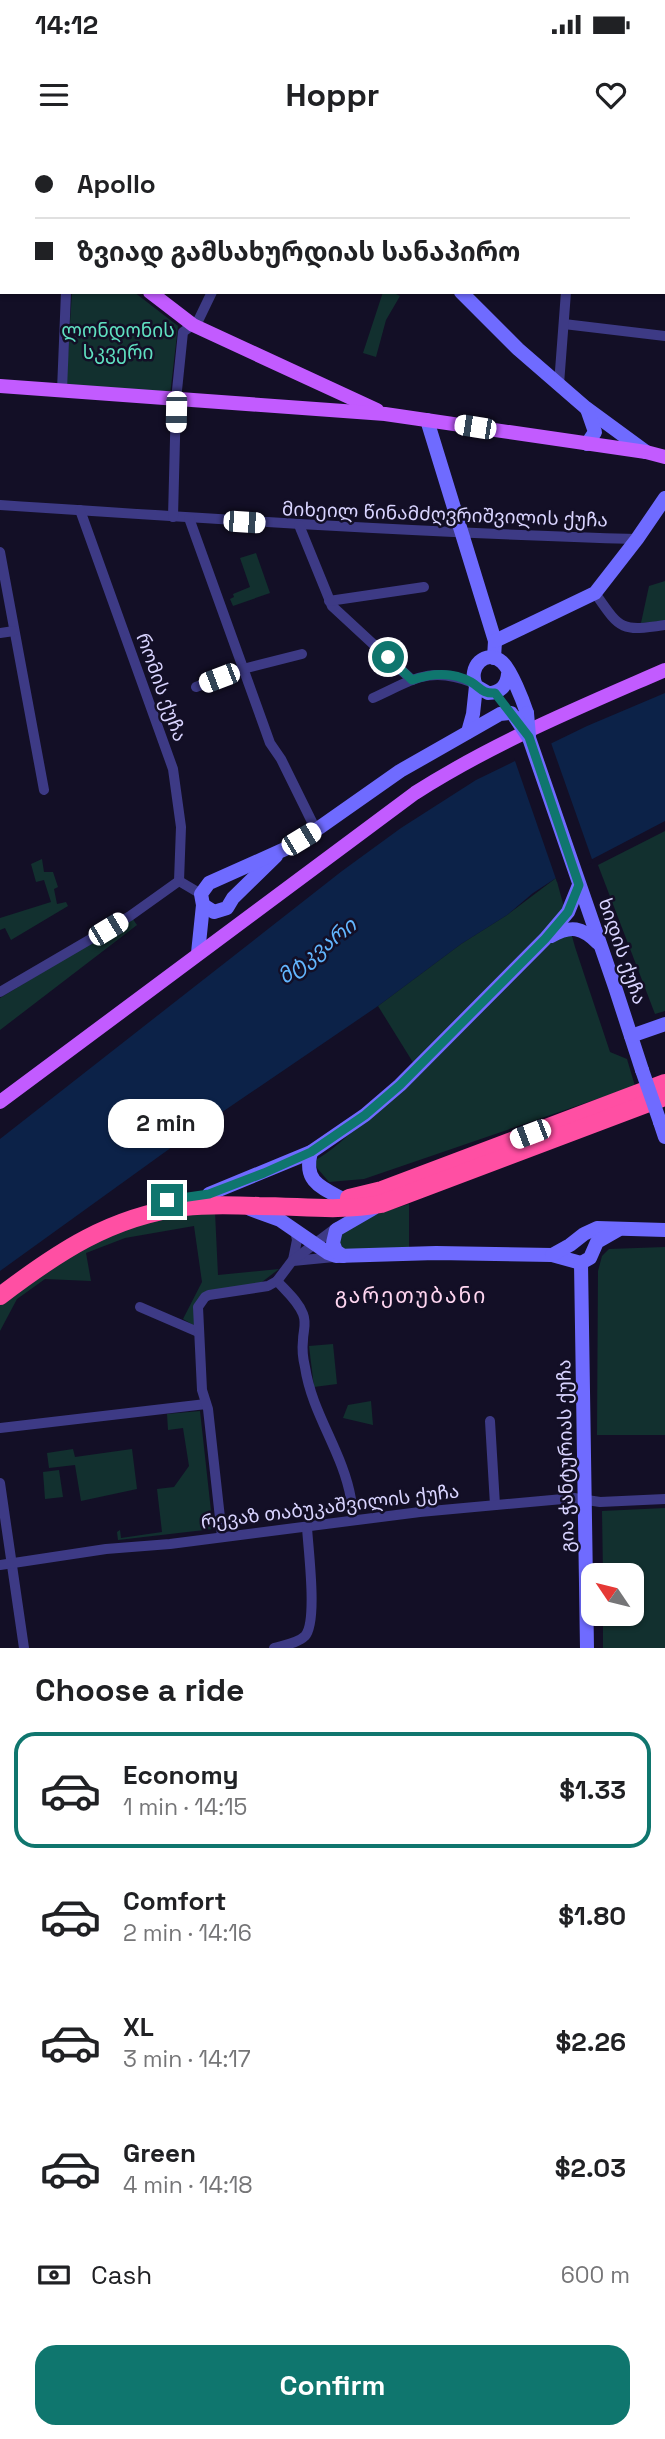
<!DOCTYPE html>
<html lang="en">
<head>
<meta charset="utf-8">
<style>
	:root { --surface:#fff; --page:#f6f6f6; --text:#202124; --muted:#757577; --line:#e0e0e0; --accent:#0f766e }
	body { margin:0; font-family:"Space Grotesk","Noto Sans Georgian",sans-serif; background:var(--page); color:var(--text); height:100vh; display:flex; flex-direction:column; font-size:26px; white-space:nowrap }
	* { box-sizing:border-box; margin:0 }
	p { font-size:23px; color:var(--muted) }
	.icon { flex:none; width:38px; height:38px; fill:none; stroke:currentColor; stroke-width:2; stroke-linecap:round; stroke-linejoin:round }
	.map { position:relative; height:1508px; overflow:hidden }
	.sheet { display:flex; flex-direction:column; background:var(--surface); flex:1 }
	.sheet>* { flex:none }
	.guide { position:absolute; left:0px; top:0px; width:665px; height:154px; box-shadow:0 2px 5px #0004; display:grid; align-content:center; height:154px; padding:0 35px; background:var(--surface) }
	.needle { width:46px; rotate:305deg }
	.buttons { position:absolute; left:581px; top:1423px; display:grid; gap:14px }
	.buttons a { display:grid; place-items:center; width:63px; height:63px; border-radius:14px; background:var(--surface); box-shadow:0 2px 5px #0004; font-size:35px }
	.end { position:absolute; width:32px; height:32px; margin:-16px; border:9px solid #0f766e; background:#fff; box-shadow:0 0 0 4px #fff }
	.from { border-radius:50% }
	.bubble { position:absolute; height:49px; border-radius:21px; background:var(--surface); box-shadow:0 2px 5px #0004; font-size:23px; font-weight:700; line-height:49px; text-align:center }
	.car { position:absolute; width:21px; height:42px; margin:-21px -10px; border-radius:9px; box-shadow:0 0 5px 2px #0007; background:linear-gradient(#fff 24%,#345 0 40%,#fff 0 76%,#345 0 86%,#fff 0) }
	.guide b { display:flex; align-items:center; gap:24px; height:66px; font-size:26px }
	.guide b+b { border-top:2px solid var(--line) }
	.guide i { width:18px; height:18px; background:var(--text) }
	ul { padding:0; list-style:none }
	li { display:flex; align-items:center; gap:21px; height:116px; margin:0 14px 10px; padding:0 21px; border:4px solid transparent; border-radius:21px }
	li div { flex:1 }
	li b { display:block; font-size:26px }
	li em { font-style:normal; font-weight:700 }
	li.active { border-color:var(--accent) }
	li>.icon { width:63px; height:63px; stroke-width:1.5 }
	h2 { padding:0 35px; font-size:32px; line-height:84px }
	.pay { display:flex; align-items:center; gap:18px; height:77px; padding:0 35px; font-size:26px }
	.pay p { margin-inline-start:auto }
	.primary-button { display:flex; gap:14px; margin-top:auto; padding:14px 35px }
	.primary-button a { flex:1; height:80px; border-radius:21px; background:var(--accent); color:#fff; font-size:28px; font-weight:700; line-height:80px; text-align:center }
	.status { display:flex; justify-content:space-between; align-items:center; height:49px; padding:0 35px; background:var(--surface); direction:ltr }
	.status svg { height:19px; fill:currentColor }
	header { display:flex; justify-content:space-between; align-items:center; height:91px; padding:0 35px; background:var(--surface); font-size:32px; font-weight:700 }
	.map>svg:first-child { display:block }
	.green { fill:#12302f }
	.water { fill:#0c2248 }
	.pier { fill:#130f26 }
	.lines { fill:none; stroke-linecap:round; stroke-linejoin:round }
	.street { stroke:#3d3a85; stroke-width:10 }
	.secondary { stroke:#6f6bff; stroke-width:14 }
	.primary { stroke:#c25bff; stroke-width:14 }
	.highway { stroke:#ff4fa3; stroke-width:18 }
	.secondary-bridge { stroke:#6f6bff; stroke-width:14 }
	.route { stroke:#0f766e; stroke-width:9 }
	.labels { text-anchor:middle; stroke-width:5; stroke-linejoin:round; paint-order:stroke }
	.park-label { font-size:19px; fill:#5fe0c0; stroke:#130f26 }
	.street-label { font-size:19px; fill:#d9d4ff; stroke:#130f26 }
	.water-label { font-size:21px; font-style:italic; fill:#62b6ff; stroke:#130f26 }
	.neighbourhood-label { font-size:21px; letter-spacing:2px; fill:#ffd6f0; stroke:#130f26 }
</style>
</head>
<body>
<div class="status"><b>14:12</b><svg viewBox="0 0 49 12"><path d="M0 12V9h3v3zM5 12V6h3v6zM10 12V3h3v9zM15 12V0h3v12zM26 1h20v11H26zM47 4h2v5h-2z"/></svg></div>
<header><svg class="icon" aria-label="menu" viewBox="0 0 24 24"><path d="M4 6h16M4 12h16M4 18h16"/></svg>Hoppr<svg class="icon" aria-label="heart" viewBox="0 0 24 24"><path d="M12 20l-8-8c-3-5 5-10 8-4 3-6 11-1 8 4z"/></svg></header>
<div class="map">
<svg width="665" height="1508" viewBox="0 0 665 1508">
	<rect width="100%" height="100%" fill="#130f26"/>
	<!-- green -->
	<g class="green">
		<path d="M 72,152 L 134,152 L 178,186 L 170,255 L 66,246 Z"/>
		<path d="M 383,152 L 392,152 L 400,156 L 386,180 L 376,217 L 363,213 Z"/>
		<path d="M 256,413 L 270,453 L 233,466 L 230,459 L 234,457 L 233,454 L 250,447 L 240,418 Z"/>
		<path d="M 665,441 L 665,481 L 641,483 L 649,446 Z"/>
		<path d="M 665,691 L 665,871 L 655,874 L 598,725 Z"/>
		<path d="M 42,719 L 44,732 L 53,732 L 58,747 L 54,749 L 57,764 L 66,762 L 68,766 L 11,800 L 5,788 L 0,790 L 0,778 L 51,762 L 44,740 L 36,742 L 31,724 Z"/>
		<path d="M 556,738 L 575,807 L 610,912 L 627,919 L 635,946 L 364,1039 L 329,1042 L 312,1022 C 348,1004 386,954 414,924 L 378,866 L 461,804 L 507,775 Z"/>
		<path d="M 132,778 L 137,785 L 0,890 L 0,858 Z"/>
		<path d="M 409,1064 L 409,1107 L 345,1113 L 337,1098 L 345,1084 Z"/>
		<path d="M 215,1072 L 218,1135 L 279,1129 L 258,1145 L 203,1157 L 195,1186 L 183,1179 L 202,1142 L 194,1086 L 125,1098 L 86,1113 L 91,1141 L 45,1139 L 17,1159 L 0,1191 L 0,1163 L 80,1107 L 167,1075 Z"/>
		<path d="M 665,1107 L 665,1295 L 597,1295 L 598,1131 L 602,1116 L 609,1109 Z"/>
		<path d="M 333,1204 L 337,1244 L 314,1247 L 309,1206 Z"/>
		<path d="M 371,1261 L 373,1285 L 343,1278 L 348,1265 Z"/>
		<path d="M 200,1271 L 213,1389 L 118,1400 L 117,1392 L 120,1390 L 121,1398 L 162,1392 L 157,1349 L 174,1347 L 189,1326 L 183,1288 L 168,1290 L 167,1274 Z"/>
		<path d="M 73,1309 L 75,1317 L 132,1309 L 137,1349 L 81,1361 L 75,1325 L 49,1328 L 47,1313 Z"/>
		<path d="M 59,1330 L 63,1357 L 45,1359 L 43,1332 Z"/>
		<path d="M 665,1368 L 665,1508 L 603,1508 L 603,1474 L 632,1474 L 632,1435 L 603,1435 L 602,1371 Z"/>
	</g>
	<!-- water -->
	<path class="water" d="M 665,553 L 665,681 L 556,738 L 533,753 L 507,775 L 461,804 L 378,866 L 190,994 L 0,1131 L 0,999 L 342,731 L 401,688 L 476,640 L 587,586 Z"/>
	<!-- pier -->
	<path class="pier" d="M 550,600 L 593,722 L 557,742 L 514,618 Z"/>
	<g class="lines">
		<!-- street -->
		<g class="street">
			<path d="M 69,0 L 70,2"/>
			<path d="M 161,0 L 168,2"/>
			<path d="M 402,0 L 402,2"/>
			<path d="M 459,0 L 460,2"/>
			<path d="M 635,0 L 637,2"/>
			<path d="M 498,2 L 508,0"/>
			<path d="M 663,25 L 665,25"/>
			<path d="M 663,100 L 665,100"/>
			<path d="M 564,184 L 665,196"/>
			<path d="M 559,244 L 566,152"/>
			<path d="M 62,250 L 66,152"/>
			<path d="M 0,365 C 212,379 424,393 637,399"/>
			<path d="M 80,370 L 173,629 L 181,687 L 179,741"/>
			<path d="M 173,377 L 176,260 L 183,192 L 198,181 L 212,152"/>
			<path d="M 189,378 L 270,603 L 281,619 L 316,690"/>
			<path d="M 299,385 L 332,466 L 412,540"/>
			<path d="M 0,412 L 44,650"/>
			<path d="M 595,453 C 620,489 620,492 665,485"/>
			<path d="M 329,461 L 424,447"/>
			<path d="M 0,493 L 14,491"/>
			<path d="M 196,547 L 243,529 L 302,514"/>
			<path d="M 373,558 C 413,540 429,525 474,543"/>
			<path d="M 179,741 L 201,754"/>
			<path d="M 0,852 L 130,776 L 179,741"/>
			<path d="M 293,1120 L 297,1100 L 295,1090"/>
			<path d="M 293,1121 L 334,1117"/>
			<path d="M 277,1141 C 286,1151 298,1161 303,1174 C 307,1184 303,1191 303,1200 C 302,1209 303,1219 305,1227 C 312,1274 343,1312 351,1359"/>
			<path d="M 140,1167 L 198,1192"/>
			<path d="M 490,1281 L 495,1365"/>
			<path d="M 0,1288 L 206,1264"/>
			<path d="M 0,1343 L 24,1508"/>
			<path d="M 222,1396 L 208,1269 L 202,1250 L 198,1167 L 205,1157 L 209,1155 L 268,1146 L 277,1141 L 292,1121 L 337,1087"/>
			<path d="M 0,1425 L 106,1409 L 170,1404 L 420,1372 L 574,1358 L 600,1362 L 665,1359"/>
			<path d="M 274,1508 C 284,1505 298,1503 305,1496 C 318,1482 308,1408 307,1387"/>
		</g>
		<!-- secondary -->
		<g class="secondary">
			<path d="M 663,15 L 665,15"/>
			<path d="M 461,152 L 518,209 L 586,268 L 646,312"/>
			<path d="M 427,280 L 495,501 L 494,518"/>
			<path d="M 587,304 L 595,292 L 587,269"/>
			<path d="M 495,501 L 595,453 L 637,399 L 665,358"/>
			<path d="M 508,534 C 507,546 500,553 488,553 L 476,546 C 467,527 486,508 502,522 C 511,530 523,561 527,573"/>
			<path d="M 468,592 L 473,574 L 476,546"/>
			<path d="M 529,598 L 615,847 L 642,930"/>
			<path d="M 203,765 L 214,772 L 227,768 L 233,758 L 276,716"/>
			<path d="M 551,796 C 571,785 582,787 598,803"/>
			<path d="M 198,813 L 203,765 L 201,754 L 209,743 L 285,709 L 316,690 L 400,631 L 500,574 L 511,573"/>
			<path d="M 631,896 L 665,884"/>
			<path d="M 660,982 L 665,997"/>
			<path d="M 311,1012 C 303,1041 320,1047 343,1059"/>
			<path d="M 209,1054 L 311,1012 L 365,975 L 400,945 L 545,799 L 568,772 L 579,745"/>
			<path d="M 250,1069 L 280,1080 L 328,1113 L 336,1116 L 436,1113 L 552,1115 L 581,1123"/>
			<path d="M 552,1115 L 570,1105 L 584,1094 L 597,1088 L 665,1090"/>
			<path d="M 343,1116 L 336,1111 L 333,1103 L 336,1090 L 374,1068"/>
			<path d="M 581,1123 L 587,1508"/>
			<path d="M 581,1123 L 590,1118 L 597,1102 L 618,1090"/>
		</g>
		<!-- primary -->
		<g class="primary">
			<path d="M 0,68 L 2,69"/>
			<path d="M 150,152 L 193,185 L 377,270"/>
			<path d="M 0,246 L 385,274 L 646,312 L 665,317"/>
			<path d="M 0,962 L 415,653 C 495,602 578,568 665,530"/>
		</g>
		<!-- highway -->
		<g class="highway">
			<path d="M 349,1058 L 382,1050 L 665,943"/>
			<path d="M 0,1156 C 58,1112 110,1077 184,1067 C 209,1064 234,1065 259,1066 C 302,1066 337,1072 381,1064 L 665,957"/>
		</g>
		<!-- secondary-bridge -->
		<g class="secondary-bridge">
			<path d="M 527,573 L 529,596"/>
			<path d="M 515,577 L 529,598"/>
			<path d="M 642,930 L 660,982"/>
		</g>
	</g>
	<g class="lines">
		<!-- route -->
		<path class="route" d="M 167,1060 L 209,1054 L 264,1033 L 311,1012 L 365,975 L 400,945 L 545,799 L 568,772 L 579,745 L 529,597 L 495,553 C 482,554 480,547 471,542 C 452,531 432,533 412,540 L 388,517"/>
	</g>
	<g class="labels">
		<!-- park labels -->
		<g class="park-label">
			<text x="118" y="197">ლონდონის<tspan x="118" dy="22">სკვერი</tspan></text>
		</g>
		<!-- street labels -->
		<g class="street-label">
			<text transform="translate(445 374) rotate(2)" y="7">მიხეილ წინამძღვრიშვილის ქუჩა</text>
			<text transform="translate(162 547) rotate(70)" y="7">რომის ქუჩა</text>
			<text transform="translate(623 811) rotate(71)" y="7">ხიდის ქუჩა</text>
			<text transform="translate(565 1316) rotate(-91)" y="7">გია ჭანტურიას ქუჩა</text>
			<text transform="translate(330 1366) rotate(-7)" y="7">რევაზ თაბუკაშვილის ქუჩა</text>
		</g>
		<!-- water labels -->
		<g class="water-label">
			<text transform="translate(317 811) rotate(-38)" y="7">მტკვარი</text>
		</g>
		<!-- neighbourhood labels -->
		<g class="neighbourhood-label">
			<text x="411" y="1163">გარეთუბანი</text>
		</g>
	</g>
</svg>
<div class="buttons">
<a><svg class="needle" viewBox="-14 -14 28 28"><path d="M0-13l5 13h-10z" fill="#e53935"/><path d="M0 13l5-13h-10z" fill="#757577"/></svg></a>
</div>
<i class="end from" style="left:388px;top:517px"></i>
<i class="end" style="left:167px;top:1060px"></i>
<div class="bubble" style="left:108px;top:959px;width:116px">2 min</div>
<i class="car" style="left:176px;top:272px;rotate:181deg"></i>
<i class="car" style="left:475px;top:287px;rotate:279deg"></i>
<i class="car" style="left:244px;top:382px;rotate:94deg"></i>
<i class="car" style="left:219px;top:538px;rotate:249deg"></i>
<i class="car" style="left:301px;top:699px;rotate:59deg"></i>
<i class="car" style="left:108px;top:789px;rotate:59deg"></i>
<i class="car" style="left:530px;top:994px;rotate:249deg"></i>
<div class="guide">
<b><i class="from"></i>Apollo</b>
<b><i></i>ზვიად გამსახურდიას სანაპირო</b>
</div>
</div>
<section class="sheet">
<h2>Choose a ride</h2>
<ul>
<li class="active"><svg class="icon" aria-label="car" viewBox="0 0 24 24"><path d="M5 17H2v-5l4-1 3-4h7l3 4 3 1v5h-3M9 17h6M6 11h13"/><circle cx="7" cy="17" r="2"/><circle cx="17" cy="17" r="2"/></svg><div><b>Economy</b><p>1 min · 14:15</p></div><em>$1.33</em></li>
<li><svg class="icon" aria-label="car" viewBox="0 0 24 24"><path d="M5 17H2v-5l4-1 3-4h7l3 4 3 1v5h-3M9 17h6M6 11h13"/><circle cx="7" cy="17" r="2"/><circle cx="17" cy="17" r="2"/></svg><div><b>Comfort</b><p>2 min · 14:16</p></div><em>$1.80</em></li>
<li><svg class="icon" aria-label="car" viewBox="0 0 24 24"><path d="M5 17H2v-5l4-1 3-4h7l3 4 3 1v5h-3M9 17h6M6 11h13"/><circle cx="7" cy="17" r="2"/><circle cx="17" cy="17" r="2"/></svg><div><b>XL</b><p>3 min · 14:17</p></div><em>$2.26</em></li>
<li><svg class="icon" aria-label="car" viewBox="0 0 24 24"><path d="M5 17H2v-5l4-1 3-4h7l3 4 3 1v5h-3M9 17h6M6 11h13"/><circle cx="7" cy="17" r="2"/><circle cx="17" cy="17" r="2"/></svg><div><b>Green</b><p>4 min · 14:18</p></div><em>$2.03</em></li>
</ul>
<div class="pay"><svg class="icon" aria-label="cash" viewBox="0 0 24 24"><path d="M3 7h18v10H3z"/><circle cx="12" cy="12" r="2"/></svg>Cash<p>600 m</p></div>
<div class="primary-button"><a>Confirm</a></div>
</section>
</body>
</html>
